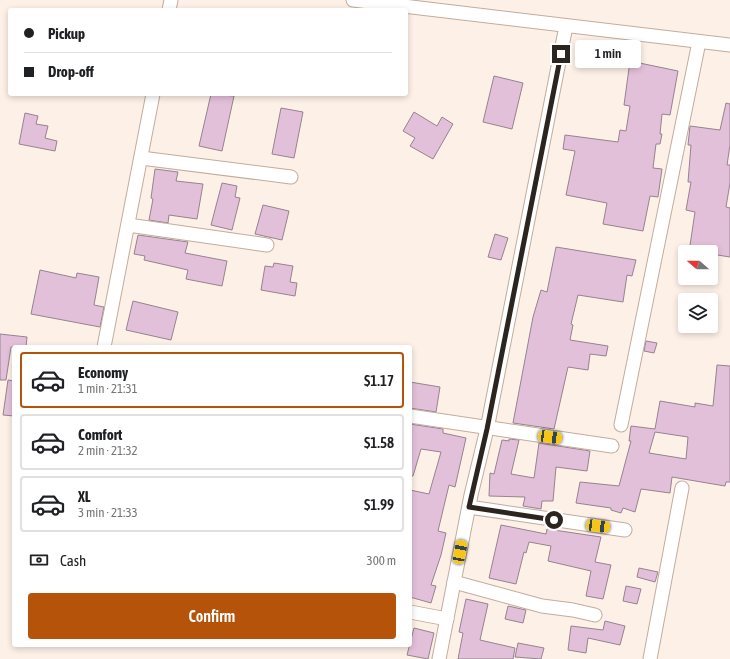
<!DOCTYPE html>
<html lang="en">
<head>
<meta charset="utf-8">
<style>
	:root { --surface:#fff; --page:#f2f2f2; --text:#202124; --muted:#757577; --line:#e0e0e0; --accent:#b45309 }
	body { margin:0; font-family:"Asap Condensed",sans-serif; background:var(--page); color:var(--text); height:100vh; display:flex; flex-direction:column; font-size:15px; white-space:nowrap }
	* { box-sizing:border-box; margin:0 }
	p { font-size:13px; color:var(--muted) }
	.icon { flex:none; width:22px; height:22px; fill:none; stroke:currentColor; stroke-width:2; stroke-linecap:round; stroke-linejoin:round }
	.map { position:relative; flex:1; overflow:hidden }
	.panel { position:absolute; left:12px; top:345px; width:400px; height:302px; display:flex; flex-direction:column; background:var(--surface); border-radius:4px; box-shadow:0 2px 6px #0003 }
	.panel>* { flex:none }
	.banner { position:absolute; left:8px; top:8px; width:400px; height:88px; border-radius:4px; box-shadow:0 2px 6px #0003; display:grid; align-content:center; height:88px; padding:0 16px; background:var(--surface) }
	.needle { width:26px; rotate:290deg }
	.fabs { position:absolute; left:678px; top:245px; display:grid; gap:8px }
	.fabs a { display:grid; place-items:center; width:40px; height:40px; border-radius:4px; background:var(--surface); box-shadow:0 2px 6px #0003; font-size:20px }
	.end { position:absolute; width:18px; height:18px; margin:-9px; border:5px solid #2c251f; background:#fff; box-shadow:0 0 0 2px #fff }
	.from { border-radius:50% }
	.bubble { position:absolute; height:28px; border-radius:4px; background:var(--surface); box-shadow:0 2px 6px #0003; font-size:13px; font-weight:600; line-height:28px; text-align:center }
	.car { position:absolute; width:12px; height:24px; margin:-12px -6px; border-radius:5px; box-shadow:0 0 3px 1px #0007; background:linear-gradient(#f5c518 24%,#345 0 40%,#f5c518 0 76%,#345 0 86%,#f5c518 0) }
	.banner b { display:flex; align-items:center; gap:14px; height:38px; font-size:15px }
	.banner b+b { border-top:1px solid var(--line) }
	.banner i { width:10px; height:10px; background:var(--text) }
	ul { padding:7px 0 0; list-style:none }
	li { display:flex; align-items:center; gap:12px; height:56px; margin:0 8px 6px; padding:0 8px; border:2px solid var(--line); border-radius:4px }
	li div { flex:1 }
	li b { display:block; font-size:15px }
	li em { font-style:normal; font-weight:600 }
	li.selected { border-color:var(--accent) }
	li>.icon { width:36px; height:36px; stroke-width:1.5 }
	.pay { display:flex; align-items:center; gap:10px; height:44px; padding:0 16px; font-size:15px }
	.pay p { margin-inline-start:auto }
	.primary-button { display:flex; gap:8px; margin-top:auto; padding:8px 16px }
	.primary-button a { flex:1; height:46px; border-radius:4px; background:var(--accent); color:#fff; font-size:16px; font-weight:600; line-height:46px; text-align:center }
	.map>svg:first-child { display:block }
	.building { fill:#e3c0d9; stroke:#958390; fill-rule:evenodd }
	.lines { fill:none; stroke-linecap:round; stroke-linejoin:round }
	.minor-casing { stroke:#c0ad9e; stroke-width:15 }
	.minor { stroke:#fff; stroke-width:13 }
	.route { stroke:#2c251f; stroke-width:5 }
</style>
</head>
<body>
<div class="map">
<svg width="730" height="659" viewBox="0 0 730 659">
	<rect width="100%" height="100%" fill="#fdf0e7"/>
	<!-- building -->
	<g class="building">
		<path d="M 630,61 L 678,71 L 670,115 L 662,114 L 660,134 L 662,134 L 660,144 L 656,144 L 653,168 L 662,169 L 658,197 L 650,196 L 643,231 L 603,224 L 607,203 L 566,195 L 575,151 L 563,149 L 565,135 L 618,142 L 620,130 L 626,131 L 630,106 L 624,105 Z"/>
		<path d="M 494,76 L 523,83 L 512,129 L 483,122 Z"/>
		<path d="M 211,94 L 234,96 L 222,151 L 199,146 Z"/>
		<path d="M 726,103 L 730,104 L 730,145 L 727,165 L 730,165 L 730,183 L 726,207 L 730,208 L 730,257 L 711,254 L 711,252 L 689,252 L 695,212 L 686,210 L 691,182 L 688,182 L 691,145 L 688,145 L 690,126 L 720,130 Z"/>
		<path d="M 281,108 L 303,112 L 294,158 L 272,154 Z"/>
		<path d="M 414,112 L 437,126 L 442,117 L 453,124 L 433,159 L 410,146 L 415,138 L 403,131 Z"/>
		<path d="M 25,113 L 38,116 L 36,124 L 48,126 L 45,138 L 57,141 L 55,151 L 19,144 Z"/>
		<path d="M 155,169 L 178,172 L 176,181 L 203,184 L 197,219 L 169,215 L 168,223 L 149,220 L 153,199 L 151,198 Z"/>
		<path d="M 222,183 L 237,186 L 235,197 L 240,198 L 232,230 L 211,225 Z"/>
		<path d="M 263,205 L 289,211 L 282,240 L 255,234 Z"/>
		<path d="M 495,234 L 508,238 L 501,260 L 488,257 Z"/>
		<path d="M 138,235 L 188,242 L 185,253 L 227,261 L 222,286 L 186,279 L 188,270 L 144,260 L 145,256 L 134,254 Z"/>
		<path d="M 556,247 L 636,260 L 632,276 L 627,275 L 623,302 L 578,295 L 571,324 L 573,325 L 570,340 L 608,346 L 606,356 L 590,354 L 588,370 L 568,367 L 554,429 L 513,423 L 533,317 L 541,290 L 547,292 Z"/>
		<path d="M 274,263 L 293,266 L 290,282 L 297,283 L 295,296 L 261,290 L 265,266 L 273,267 Z"/>
		<path d="M 40,270 L 76,278 L 77,273 L 99,277 L 94,305 L 104,307 L 100,327 L 31,314 Z"/>
		<path d="M 133,301 L 178,312 L 171,340 L 126,330 Z"/>
		<path d="M 0,334 L 27,337 L 26,347 L 11,347 L 6,380 L 0,380 Z"/>
		<path d="M 646,341 L 657,343 L 654,353 L 644,351 Z"/>
		<path d="M 717,365 L 730,366 L 730,482 L 726,482 L 725,486 L 672,477 L 670,493 L 641,489 L 635,512 L 623,508 L 621,513 L 611,510 L 611,508 L 576,503 L 580,482 L 619,486 L 631,441 L 629,441 L 631,426 L 655,429 L 660,401 L 695,407 L 695,403 L 713,406 ZM 655,432 L 688,437 L 686,459 L 649,453 Z"/>
		<path d="M 8,380 L 14,381 L 14,416 L 3,415 Z"/>
		<path d="M 410,382 L 440,387 L 436,412 L 410,408 Z"/>
		<path d="M 410,424 L 443,429 L 443,433 L 466,438 L 455,487 L 449,485 L 438,531 L 446,533 L 441,555 L 431,585 L 436,586 L 431,603 L 410,597 L 410,490 L 429,494 L 441,452 L 421,449 L 413,476 L 410,476 Z"/>
		<path d="M 509,439 L 519,440 L 511,474 L 534,478 L 539,443 L 590,451 L 587,471 L 556,467 L 553,501 L 542,501 L 541,509 L 523,506 L 525,497 L 489,496 L 490,473 L 494,474 L 502,440 L 509,441 Z"/>
		<path d="M 501,525 L 546,534 L 547,529 L 601,537 L 595,562 L 611,565 L 603,599 L 586,596 L 591,571 L 548,561 L 551,546 L 529,542 L 526,553 L 524,552 L 516,584 L 489,578 Z"/>
		<path d="M 639,568 L 658,572 L 655,582 L 637,577 Z"/>
		<path d="M 626,586 L 641,589 L 637,604 L 623,601 Z"/>
		<path d="M 466,599 L 488,604 L 480,640 L 515,648 L 513,659 L 458,659 L 463,633 L 459,632 Z"/>
		<path d="M 508,606 L 526,610 L 523,623 L 505,619 Z"/>
		<path d="M 605,621 L 625,626 L 620,645 L 588,638 L 586,653 L 568,650 L 571,626 L 603,630 Z"/>
		<path d="M 414,628 L 434,633 L 428,659 L 407,655 Z"/>
		<path d="M 518,643 L 544,648 L 541,659 L 515,657 Z"/>
	</g>
	<g class="lines">
		<defs>
			<g id="minor">
				<path d="M 353,0 L 730,45"/>
				<path d="M 169,10 L 171,0"/>
				<path d="M 141,158 L 291,177"/>
				<path d="M 128,225 L 267,245"/>
				<path d="M 104,347 L 153,94"/>
				<path d="M 410,416 L 612,446"/>
				<path d="M 621,425 L 699,42"/>
				<path d="M 469,507 L 625,530"/>
				<path d="M 454,582 L 542,606 L 573,610 L 595,615"/>
				<path d="M 410,612 L 447,619"/>
				<path d="M 439,659 L 471,495 L 487,429 L 566,26"/>
				<path d="M 650,659 L 682,488"/>
			</g>
		</defs>
		<!-- minor casing -->
		<use href="#minor" class="minor-casing"/>
		<!-- minor -->
		<use href="#minor" class="minor"/>
	</g>
	<g class="lines">
		<!-- route -->
		<path class="route" d="M 554,520 L 469,507 L 487,429 L 561,54"/>
	</g>
</svg>
<div class="fabs">
<a><svg class="needle" viewBox="-14 -14 28 28"><path d="M0-13l5 13h-10z" fill="#e53935"/><path d="M0 13l5-13h-10z" fill="#757577"/></svg></a>
<a><svg class="icon" aria-label="layers" viewBox="0 0 24 24"><path d="M12 4l9 5-9 5-9-5zM3 14l9 5 9-5"/></svg></a>
</div>
<i class="end from" style="left:554px;top:520px"></i>
<i class="end" style="left:561px;top:54px"></i>
<div class="bubble" style="left:575px;top:40px;width:66px">1 min</div>
<i class="car" style="left:550px;top:437px;rotate:98deg"></i>
<i class="car" style="left:598px;top:526px;rotate:97deg"></i>
<i class="car" style="left:460px;top:552px;rotate:11deg"></i>
<div class="banner">
<b><i class="from"></i>Pickup</b>
<b><i></i>Drop-off</b>
</div>
<section class="panel">
<ul>
<li class="selected"><svg class="icon" aria-label="car" viewBox="0 0 24 24"><path d="M5 17H2v-5l4-1 3-4h7l3 4 3 1v5h-3M9 17h6M6 11h13"/><circle cx="7" cy="17" r="2"/><circle cx="17" cy="17" r="2"/></svg><div><b>Economy</b><p>1 min · 21:31</p></div><em>$1.17</em></li>
<li><svg class="icon" aria-label="car" viewBox="0 0 24 24"><path d="M5 17H2v-5l4-1 3-4h7l3 4 3 1v5h-3M9 17h6M6 11h13"/><circle cx="7" cy="17" r="2"/><circle cx="17" cy="17" r="2"/></svg><div><b>Comfort</b><p>2 min · 21:32</p></div><em>$1.58</em></li>
<li><svg class="icon" aria-label="car" viewBox="0 0 24 24"><path d="M5 17H2v-5l4-1 3-4h7l3 4 3 1v5h-3M9 17h6M6 11h13"/><circle cx="7" cy="17" r="2"/><circle cx="17" cy="17" r="2"/></svg><div><b>XL</b><p>3 min · 21:33</p></div><em>$1.99</em></li>
</ul>
<div class="pay"><svg class="icon" aria-label="cash" viewBox="0 0 24 24"><path d="M3 7h18v10H3z"/><circle cx="12" cy="12" r="2"/></svg>Cash<p>300 m</p></div>
<div class="primary-button"><a>Confirm</a></div>
</section>
</div>
</body>
</html>
